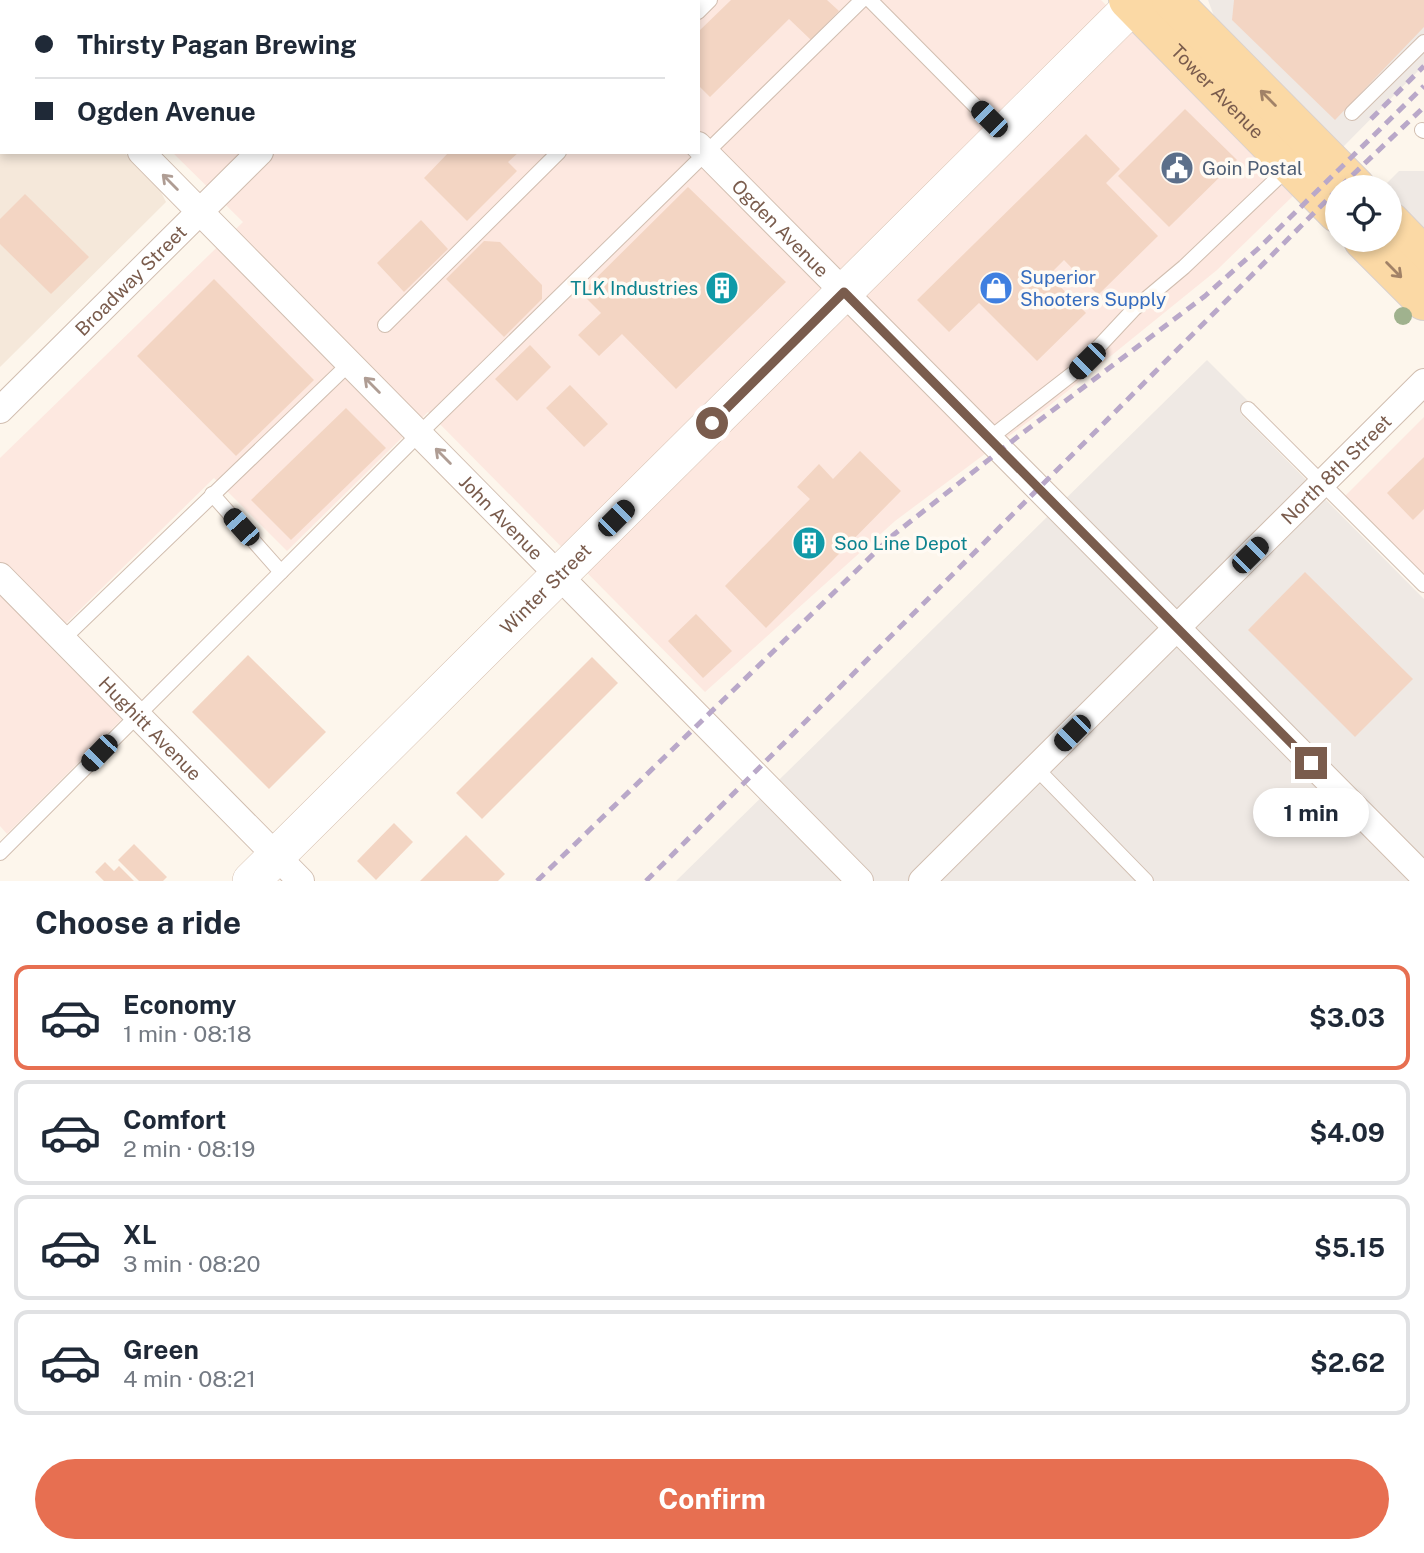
<!DOCTYPE html>
<html lang="en">
<head>
<meta charset="utf-8">
<style>
	:root { --surface:#fff; --page:#f6f6f7; --text:#1f2937; --muted:#747a83; --line:#e0e1e3; --accent:#e76f51 }
	body { margin:0; font-family:"Public Sans",sans-serif; background:var(--page); color:var(--text); height:100vh; display:flex; flex-direction:column; font-size:26px; white-space:nowrap }
	* { box-sizing:border-box; margin:0 }
	p { font-size:23px; color:var(--muted) }
	.icon { flex:none; width:38px; height:38px; fill:none; stroke:currentColor; stroke-width:2; stroke-linecap:round; stroke-linejoin:round }
	.map { position:relative; height:881px; overflow:hidden }
	.panel { display:flex; flex-direction:column; background:var(--surface); flex:1 }
	.panel>* { flex:none }
	.banner { position:absolute; left:0px; top:0px; width:700px; height:154px; box-shadow:0 4px 10px #0003; display:grid; align-content:center; height:154px; padding:0 35px; background:var(--surface) }
	.fabs { position:absolute; left:1325px; top:175px; display:grid; gap:14px }
	.fabs a { display:grid; place-items:center; width:77px; height:77px; border-radius:50%; background:var(--surface); box-shadow:0 4px 10px #0003; font-size:35px }
	.end { position:absolute; width:32px; height:32px; margin:-16px; border:9px solid #7a5c4d; background:#fff; box-shadow:0 0 0 4px #fff }
	.from { border-radius:50% }
	.bubble { position:absolute; height:49px; border-radius:24px; background:var(--surface); box-shadow:0 4px 10px #0003; font-size:23px; font-weight:700; line-height:49px; text-align:center }
	.car { position:absolute; width:21px; height:42px; margin:-21px -10px; border-radius:9px; box-shadow:0 0 5px 2px #0007; background:linear-gradient(#222 24%,#8ab4d8 0 40%,#222 0 76%,#8ab4d8 0 86%,#222 0) }
	.banner b { display:flex; align-items:center; gap:24px; height:66px; font-size:26px }
	.banner b+b { border-top:2px solid var(--line) }
	.banner i { width:18px; height:18px; background:var(--text) }
	ul { padding:0; list-style:none }
	li { display:flex; align-items:center; gap:21px; height:105px; margin:0 14px 10px; padding:0 21px; border:4px solid var(--line); border-radius:14px }
	li div { flex:1 }
	li b { display:block; font-size:26px }
	li em { font-style:normal; font-weight:700 }
	li.current { border-color:var(--accent) }
	li>.icon { width:63px; height:63px; stroke-width:1.5 }
	h2 { padding:0 35px; font-size:32px; line-height:84px }
	.button { display:flex; gap:14px; margin-top:auto; padding:14px 35px }
	.button a { flex:1; height:80px; border-radius:42px; background:var(--accent); color:#fff; font-size:28px; font-weight:700; line-height:80px; text-align:center }
	.map>svg:first-child { display:block }
	.residential { fill:#f5e8da }
	.commercial { fill:#fde8e0 }
	.industrial { fill:#efe9e4 }
	.building { fill:#f3d5c3 }
	.lines { fill:none; stroke-linecap:round; stroke-linejoin:round }
	.lane-casing { stroke:#d1beb0; stroke-width:16 }
	.street-casing { stroke:#d1beb0; stroke-width:28 }
	.secondary-casing { stroke:#d6c0b0; stroke-width:38 }
	.primary-casing { stroke:#dad1cd; stroke-width:40 }
	.lane { stroke:#fff; stroke-width:14 }
	.street { stroke:#fff; stroke-width:26 }
	.secondary { stroke:#fff; stroke-width:37 }
	.primary { stroke:#fbd9a5; stroke-width:38 }
	.rail { stroke:#b9a8c9; stroke-width:5; stroke-dasharray:10 7; stroke-linecap:butt }
	.tree { fill:#a0b28e }
	.oneway { stroke:#a18267 }
	.oneway2 { stroke:#af9d94 }
	.route { stroke:#7a5c4d; stroke-width:9 }
	.labels { text-anchor:middle; stroke-width:7; stroke-linejoin:round; paint-order:stroke }
	.street-label { font-size:19px; fill:#7a5c4d; stroke:#fffaf3 }
	.service-label { font-size:19px; fill:#4e5e75; stroke:#fffaf3; text-anchor:start }
	.shop-label { font-size:19px; fill:#366cbe; stroke:#fffaf3; text-anchor:start }
	.culture-label { font-size:19px; fill:#0d838f; stroke:#fffaf3; text-anchor:end }
</style>
</head>
<body>
<div class="map">
<svg width="1424" height="881" viewBox="0 0 1424 881">
	<rect width="100%" height="100%" fill="#fdf6ec"/>
	<!-- residential -->
	<path class="residential" d="M 0,28 L 2,152 L 124,152 L 159,188 L 166,202 L 0,367 Z"/>
	<!-- commercial -->
	<g class="commercial">
		<path d="M 20,0 L 1101,0 L 1295,194 L 1217,270 L 1049,406 L 895,521 L 705,692 L 428,412 L 287,551 L 214,478 L 46,643 L 122,719 L 7,834 L 0,826 L 0,458 L 243,222 L 172,152 L 698,152 L 698,2 Z"/>
		<path d="M 1424,417 L 1424,576 L 1345,496 Z"/>
	</g>
	<!-- industrial -->
	<g class="industrial">
		<path d="M 1208,0 L 1424,0 L 1424,65 L 1343,147 L 1214,16 Z"/>
		<path d="M 1399,171 L 1424,171 L 1424,228 L 1390,194 L 1390,187 L 1383,187 Z"/>
		<path d="M 1207,360 L 1250,403 L 1241,414 L 1424,599 L 1424,881 L 676,881 Z"/>
	</g>
	<!-- building -->
	<g class="building">
		<path d="M 731,0 L 827,0 L 839,11 L 811,40 L 789,19 L 710,97 L 698,85 L 698,32 Z"/>
		<path d="M 1234,0 L 1424,0 L 1424,27 L 1335,120 L 1232,20 Z"/>
		<path d="M 1185,109 L 1237,160 L 1169,227 L 1118,176 Z"/>
		<path d="M 1086,134 L 1120,169 L 1106,183 L 1158,236 L 1098,295 L 1064,260 L 1049,275 L 1086,313 L 1037,361 L 979,303 L 949,332 L 917,300 Z"/>
		<path d="M 449,152 L 519,152 L 508,162 L 517,171 L 467,221 L 424,178 Z"/>
		<path d="M 688,187 L 786,282 L 676,389 L 622,334 L 599,356 L 578,335 L 601,313 L 581,293 Z"/>
		<path d="M 25,194 L 89,257 L 51,294 L 0,244 L 0,219 Z"/>
		<path d="M 421,220 L 448,249 L 404,292 L 377,263 Z"/>
		<path d="M 484,241 L 500,242 L 542,285 L 542,299 L 504,337 L 446,279 Z"/>
		<path d="M 214,279 L 314,380 L 236,456 L 137,356 Z"/>
		<path d="M 530,345 L 551,367 L 517,401 L 495,379 Z"/>
		<path d="M 570,385 L 608,424 L 584,447 L 546,408 Z"/>
		<path d="M 346,408 L 386,448 L 291,540 L 251,500 Z"/>
		<path d="M 860,451 L 901,491 L 766,628 L 725,586 L 810,499 L 797,487 L 819,464 L 833,479 Z"/>
		<path d="M 1424,457 L 1424,509 L 1413,520 L 1387,493 Z"/>
		<path d="M 1305,572 L 1413,679 L 1355,737 L 1248,630 Z"/>
		<path d="M 696,614 L 732,651 L 703,678 L 668,641 Z"/>
		<path d="M 248,655 L 326,732 L 269,789 L 192,712 Z"/>
		<path d="M 592,657 L 618,683 L 482,819 L 456,793 Z"/>
		<path d="M 394,823 L 413,842 L 376,880 L 357,861 Z"/>
		<path d="M 466,835 L 505,874 L 498,881 L 420,881 Z"/>
		<path d="M 134,844 L 167,877 L 163,881 L 139,881 L 118,860 Z"/>
		<path d="M 105,862 L 114,871 L 119,866 L 134,881 L 104,881 L 95,872 Z"/>
	</g>
	<g class="lines">
		<defs>
			<g id="lane">
				<path d="M 288,0 L 290,2"/>
				<path d="M 870,0 L 1002,133"/>
				<path d="M 126,2 L 128,0"/>
				<path d="M 698,12 L 710,0"/>
				<path d="M 1352,113 L 1424,42"/>
				<path d="M 0,126 L 2,124"/>
				<path d="M 1422,130 L 1424,131"/>
				<path d="M 385,325 L 559,152"/>
				<path d="M 1248,409 L 1424,585"/>
				<path d="M 990,438 L 1076,371 L 1134,309 L 1184,267 L 1289,167"/>
				<path d="M 212,494 L 281,572"/>
				<path d="M 63,639 L 350,363"/>
				<path d="M 1036,768 L 1146,881"/>
				<path d="M 0,853 L 420,433 L 862,0"/>
			</g>
			<g id="street">
				<path d="M 555,0 L 556,2"/>
				<path d="M 412,2 L 414,0"/>
				<path d="M 0,11 L 2,12"/>
				<path id="s1" d="M 698,145 L 1424,877"/>
				<path id="s2" d="M 141,152 L 860,881"/>
				<path id="s3" d="M 0,410 L 260,152"/>
				<path id="s4" d="M 0,576 L 301,881"/>
				<path id="s5" d="M 922,881 L 1424,382"/>
			</g>
			<g id="secondary">
				<path id="s6" d="M 251,881 L 1138,0"/>
			</g>
			<g id="primary">
				<path id="s7" d="M 1128,0 L 1337,213"/>
				<path d="M 1171,0 L 1356,187"/>
				<path d="M 1390,221 L 1424,256"/>
				<path d="M 1363,240 L 1424,301"/>
			</g>
		</defs>
		<!-- lane casing -->
		<use href="#lane" class="lane-casing"/>
		<!-- street casing -->
		<use href="#street" class="street-casing"/>
		<!-- secondary casing -->
		<use href="#secondary" class="secondary-casing"/>
		<!-- primary casing -->
		<use href="#primary" class="primary-casing"/>
		<!-- lane -->
		<use href="#lane" class="lane"/>
		<!-- street -->
		<use href="#street" class="street"/>
		<!-- secondary -->
		<use href="#secondary" class="secondary"/>
		<!-- primary -->
		<use href="#primary" class="primary"/>
		<!-- rail -->
		<g class="rail">
			<path d="M 1371,119 L 1424,66"/>
			<path d="M 1340,187 L 1424,107"/>
			<path d="M 537,881 L 892,536 L 1020,435 L 1205,296 L 1260,247 L 1424,86"/>
			<path d="M 646,881 L 1337,190"/>
		</g>
	</g>
	<!-- trees -->
	<circle class="tree" cx="1403" cy="316" r="9"/>
	<!-- one-way arrows -->
	<defs><path id="oneway-shaft" d="M-6 0H5M1.5-3L5.5 0L1.5 3" fill="none" stroke-width="1.6" stroke-linecap="round" stroke-linejoin="round" transform="scale(1.75)"/></defs>
	<g class="oneway">
		<use href="#oneway-shaft" transform="translate(1268 98) rotate(-135)"/>
		<use href="#oneway-shaft" transform="translate(1394 270) rotate(45)"/>
	</g>
	<g class="oneway2">
		<use href="#oneway-shaft" transform="translate(170 182) rotate(-135)"/>
		<use href="#oneway-shaft" transform="translate(372 385) rotate(-135)"/>
		<use href="#oneway-shaft" transform="translate(443 456) rotate(-135)"/>
	</g>
	<g class="lines">
		<!-- route -->
		<path class="route" d="M 712,423 L 844,292 L 1311,763"/>
	</g>
	<!-- icons -->
	<defs>
		<symbol id="civic-disc" viewBox="-11 -11 22 22"><circle r="9.5" fill="#5c6f8a" stroke="#fffaf3"/><path d="M-.6-6.5H3V-4.5H.6V-3L4-1V1h2V6H-6V1h2V-1L-.6-3ZM-1.2 2.5V6h2.4V2.5Z" fill="#fff"/></symbol>
		<symbol id="building-disc" viewBox="-11 -11 22 22"><circle r="9.5" fill="#0f9aa8" stroke="#fffaf3"/><path d="M-4-6H4V6H1V3H-1V6H-4ZM-2.5-4.3h1.7v1.8h-1.7ZM.8-4.3h1.7v1.8H.8ZM-2.5-1h1.7V.8h-1.7ZM.8-1h1.7V.8H.8Z" fill="#fff"/></symbol>
		<symbol id="shop-disc" viewBox="-11 -11 22 22"><circle r="9.5" fill="#3f7fe0" stroke="#fffaf3"/><path d="M-5-2.5h2.3a2.7 3.5 0 0 1 5.4 0H5L5.5 6h-11ZM-1.5-2.5h3a1.5 2.3 0 0 0-3 0Z" fill="#fff"/></symbol>
	</defs>
	<g fill-rule="evenodd">
		<use href="#civic-disc" x="1158" y="149" width="38" height="38"/>
		<use href="#building-disc" x="703" y="269" width="38" height="38"/>
		<use href="#shop-disc" x="977" y="269" width="38" height="38"/>
		<use href="#building-disc" x="790" y="524" width="38" height="38"/>
	</g>
	<g class="labels">
		<!-- street labels -->
		<g class="street-label">
			<text dy="7" stroke="none"><textPath href="#s7" startOffset="128">Tower Avenue</textPath></text>
			<text dy="7" stroke="none"><textPath href="#s1" startOffset="117">Ogden Avenue</textPath></text>
			<text dy="7" stroke="none"><textPath href="#s3" startOffset="184">Broadway Street</textPath></text>
			<text dy="7" stroke="none"><textPath href="#s5" startOffset="584">North 8th Street</textPath></text>
			<text dy="7" stroke="none"><textPath href="#s2" startOffset="513">John Avenue</textPath></text>
			<text dy="7" stroke="none"><textPath href="#s6" startOffset="415">Winter Street</textPath></text>
			<text dy="7" stroke="none"><textPath href="#s4" startOffset="214">Hughitt Avenue</textPath></text>
		</g>
		<!-- service labels -->
		<g class="service-label">
			<text x="1202" y="175">Goin Postal</text>
		</g>
		<!-- shop labels -->
		<g class="shop-label">
			<text x="1020" y="284">Superior<tspan x="1020" dy="22">Shooters Supply</tspan></text>
		</g>
		<!-- culture labels -->
		<g class="culture-label">
			<text x="698" y="295">TLK Industries</text>
			<text x="834" y="550" text-anchor="start">Soo Line Depot</text>
		</g>
	</g>
</svg>
<div class="fabs">
<a><svg class="icon" aria-label="locate" viewBox="0 0 24 24"><circle cx="12" cy="12" r="6"/><path d="M12 2v4M12 18v4M2 12h4M18 12h4"/></svg></a>
</div>
<i class="end from" style="left:712px;top:423px"></i>
<i class="end" style="left:1311px;top:763px"></i>
<div class="bubble" style="left:1253px;top:788px;width:116px">1 min</div>
<i class="car" style="left:989px;top:119px;rotate:315deg"></i>
<i class="car" style="left:1087px;top:361px;rotate:225deg"></i>
<i class="car" style="left:616px;top:518px;rotate:45deg"></i>
<i class="car" style="left:241px;top:527px;rotate:318deg"></i>
<i class="car" style="left:1250px;top:555px;rotate:45deg"></i>
<i class="car" style="left:1072px;top:733px;rotate:225deg"></i>
<i class="car" style="left:99px;top:753px;rotate:224deg"></i>
<div class="banner">
<b><i class="from"></i>Thirsty Pagan Brewing</b>
<b><i></i>Ogden Avenue</b>
</div>
</div>
<section class="panel">
<h2>Choose a ride</h2>
<ul>
<li class="current"><svg class="icon" aria-label="car" viewBox="0 0 24 24"><path d="M5 17H2v-5l4-1 3-4h7l3 4 3 1v5h-3M9 17h6M6 11h13"/><circle cx="7" cy="17" r="2"/><circle cx="17" cy="17" r="2"/></svg><div><b>Economy</b><p>1 min · 08:18</p></div><em>$3.03</em></li>
<li><svg class="icon" aria-label="car" viewBox="0 0 24 24"><path d="M5 17H2v-5l4-1 3-4h7l3 4 3 1v5h-3M9 17h6M6 11h13"/><circle cx="7" cy="17" r="2"/><circle cx="17" cy="17" r="2"/></svg><div><b>Comfort</b><p>2 min · 08:19</p></div><em>$4.09</em></li>
<li><svg class="icon" aria-label="car" viewBox="0 0 24 24"><path d="M5 17H2v-5l4-1 3-4h7l3 4 3 1v5h-3M9 17h6M6 11h13"/><circle cx="7" cy="17" r="2"/><circle cx="17" cy="17" r="2"/></svg><div><b>XL</b><p>3 min · 08:20</p></div><em>$5.15</em></li>
<li><svg class="icon" aria-label="car" viewBox="0 0 24 24"><path d="M5 17H2v-5l4-1 3-4h7l3 4 3 1v5h-3M9 17h6M6 11h13"/><circle cx="7" cy="17" r="2"/><circle cx="17" cy="17" r="2"/></svg><div><b>Green</b><p>4 min · 08:21</p></div><em>$2.62</em></li>
</ul>
<div class="button"><a>Confirm</a></div>
</section>
</body>
</html>
